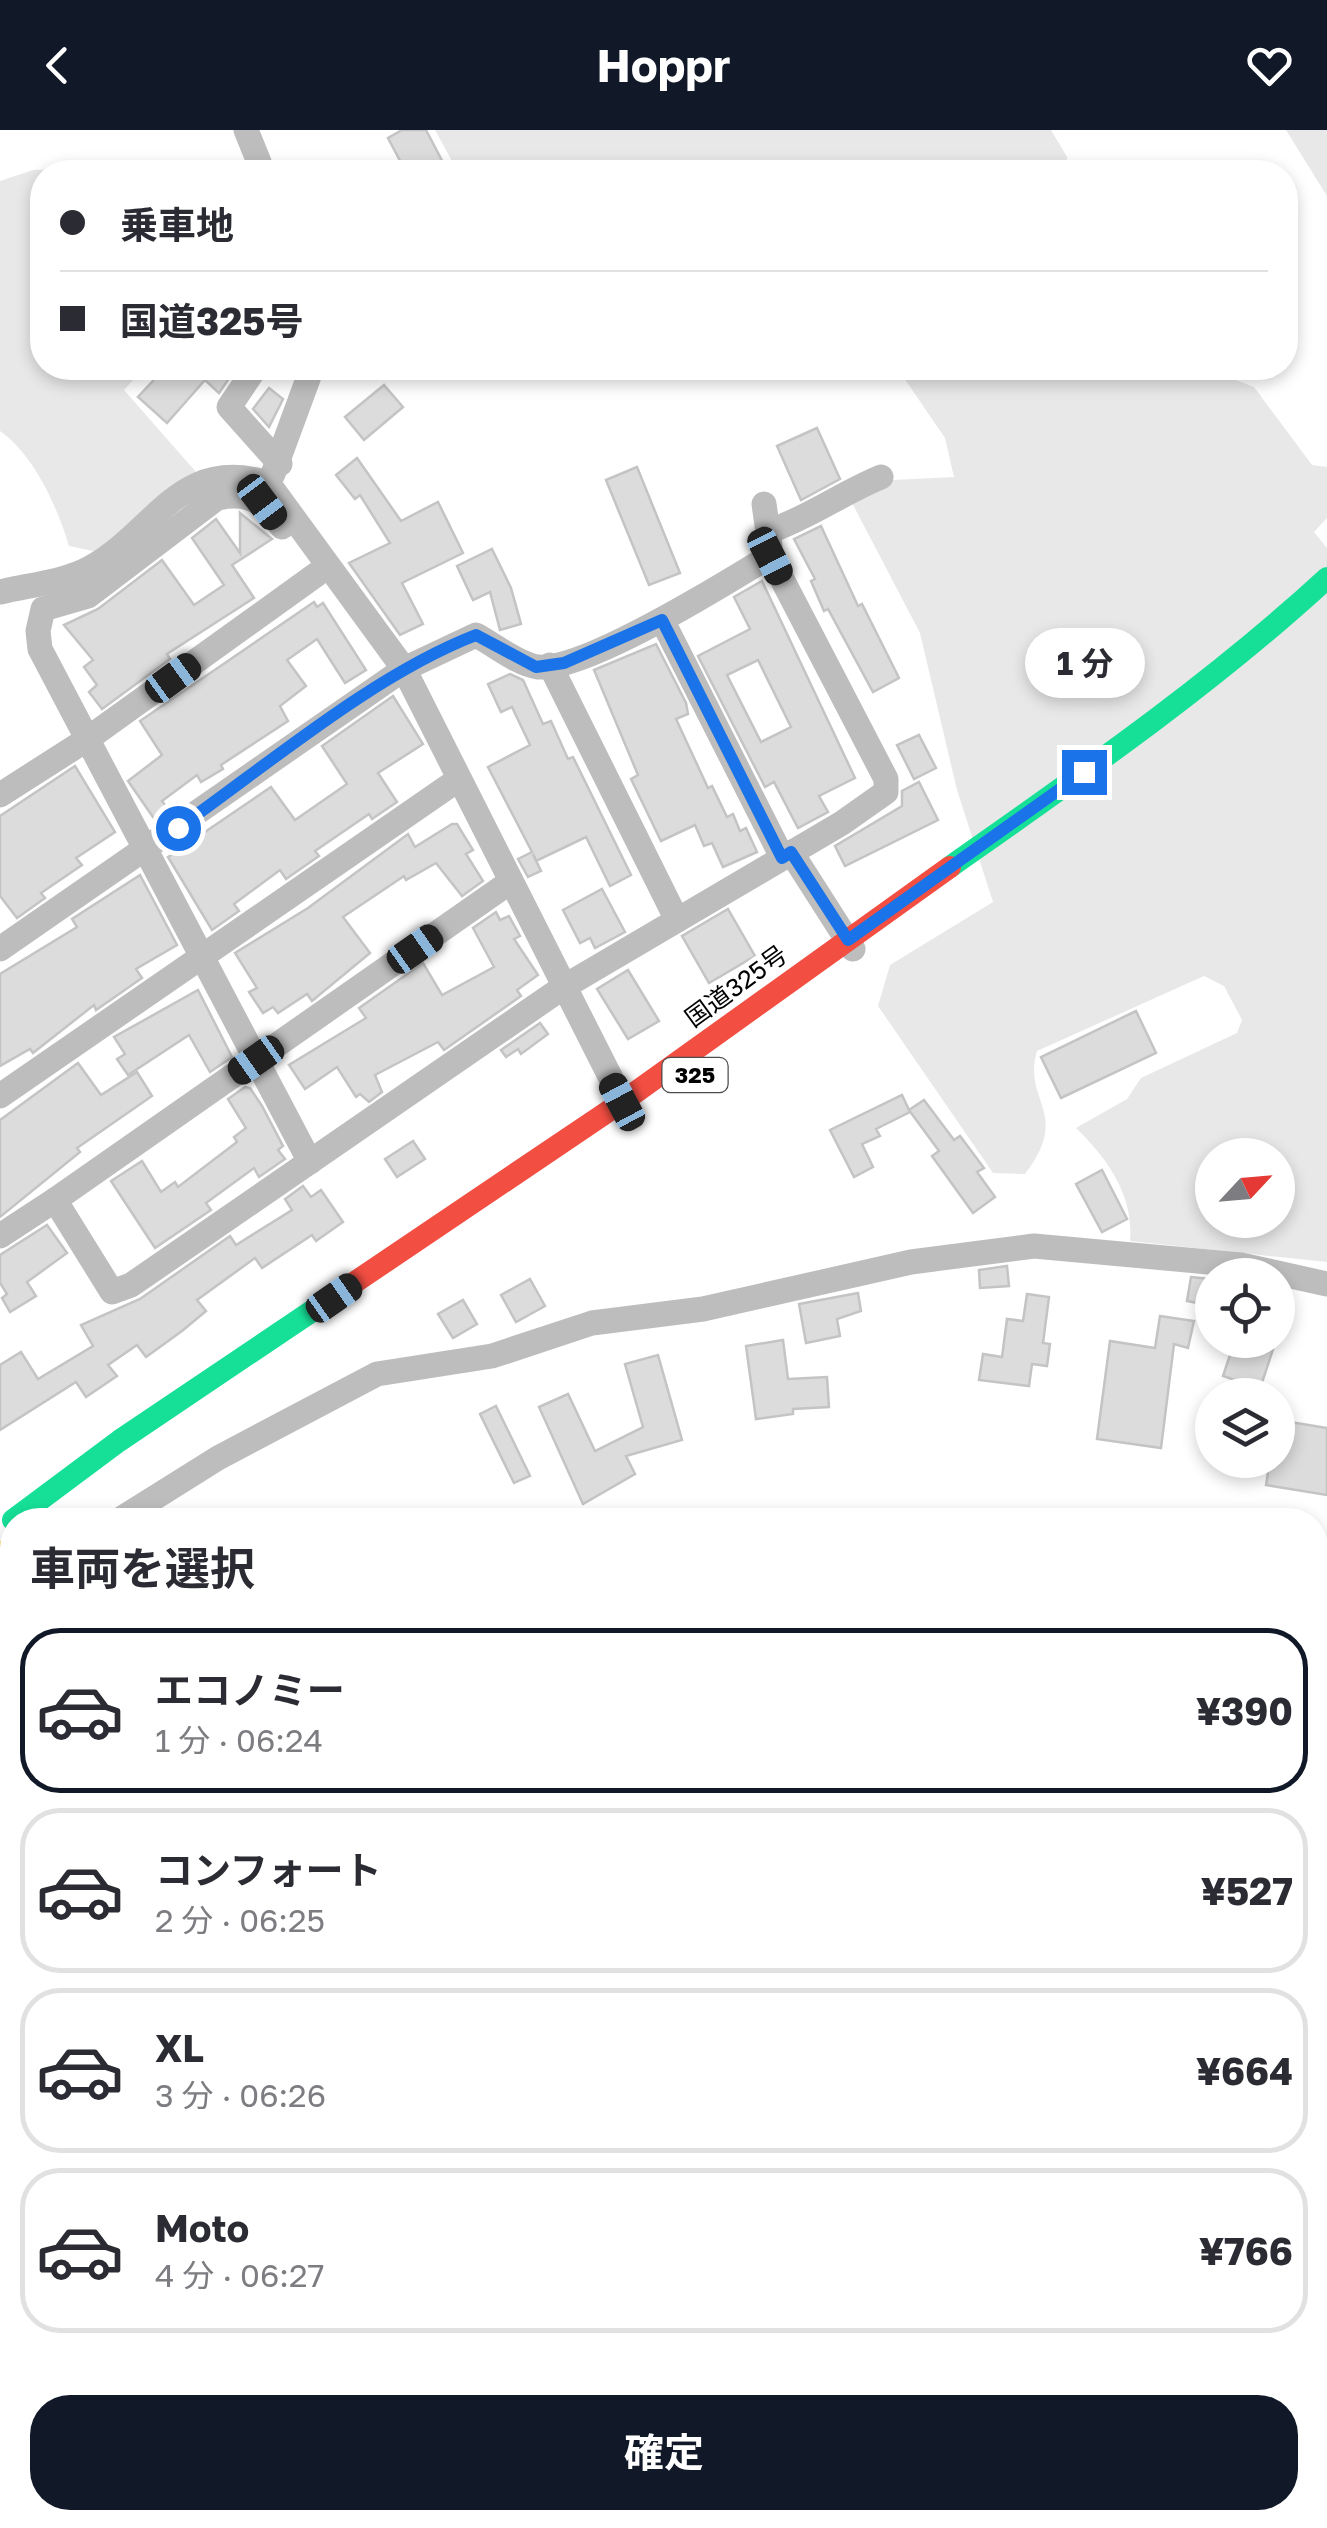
<!DOCTYPE html>
<html lang="ja">
<head>
<meta charset="utf-8">
<style>
	:root { --surface:#fff; --page:#f7f7f7; --text:#2b2b33; --muted:#7c7c81; --line:#e1e1e2; --accent:#111827 }
	body { margin:0; font-family:"Golos Text","Noto Sans JP",sans-serif; background:var(--page); color:var(--text); height:100vh; display:flex; flex-direction:column; font-size:38px; white-space:nowrap }
	* { box-sizing:border-box; margin:0 }
	p { font-size:32px; color:var(--muted) }
	.icon { flex:none; width:55px; height:55px; fill:none; stroke:currentColor; stroke-width:2; stroke-linecap:round; stroke-linejoin:round }
	.map { position:relative; flex:1; overflow:hidden }
	.drawer { position:absolute; left:0px; top:1378px; width:1328px; height:1022px; display:flex; flex-direction:column; background:var(--surface); border-radius:40px 40px 0 0; box-shadow:0 5px 15px #0003 }
	.drawer>* { flex:none }
	.hud { position:absolute; left:30px; top:30px; width:1268px; height:220px; border-radius:40px; box-shadow:0 5px 15px #0003; display:grid; align-content:center; height:220px; padding:0 30px; background:var(--surface) }
	.needle { width:65px; rotate:64deg }
	.fabs { position:absolute; left:1195px; top:1008px; display:grid; gap:20px }
	.fabs a { display:grid; place-items:center; width:100px; height:100px; border-radius:50%; background:var(--surface); box-shadow:0 5px 15px #0003; font-size:50px }
	.end { position:absolute; width:45px; height:45px; margin:-22px; border:12px solid #1a73e8; background:#fff; box-shadow:0 0 0 5px #fff }
	.from { border-radius:50% }
	.bubble { position:absolute; height:70px; border-radius:35px; background:var(--surface); box-shadow:0 5px 15px #0003; font-size:32px; font-weight:700; line-height:70px; text-align:center }
	.car { position:absolute; width:30px; height:60px; margin:-30px -15px; border-radius:12px; box-shadow:0 0 8px 2px #0007; background:linear-gradient(#222 24%,#8ab4d8 0 40%,#222 0 76%,#8ab4d8 0 86%,#222 0) }
	.hud b { display:flex; align-items:center; gap:35px; height:95px; font-size:38px }
	.hud b+b { border-top:2px solid var(--line) }
	.hud i { width:25px; height:25px; background:var(--text) }
	ul { padding:0; list-style:none }
	li { display:flex; align-items:center; gap:30px; height:165px; margin:0 20px 15px; padding:0 10px; border:5px solid var(--line); border-radius:40px }
	li div { flex:1 }
	li b { display:block; font-size:38px }
	li em { font-style:normal; font-weight:700 }
	li.active { border-color:var(--accent) }
	li>.icon { width:90px; height:90px; stroke-width:1.5 }
	h2 { padding:0 30px; font-size:45px; line-height:120px }
	.cta { display:flex; gap:20px; margin-top:auto; padding:20px 30px }
	.cta a { flex:1; height:115px; border-radius:40px; background:var(--accent); color:#fff; font-size:40px; font-weight:700; line-height:115px; text-align:center }
	header { display:flex; justify-content:space-between; align-items:center; height:130px; padding:0 30px; background:var(--accent); color:#fff; font-size:45px; font-weight:700 }
	.map>svg:first-child { display:block }
	.green { fill:#e8e8e8; fill-rule:evenodd }
	.building { fill:#dcdcdc; stroke:#c4c4c4; stroke-width:2.5; fill-rule:evenodd }
	.lines { fill:none; stroke-linecap:round; stroke-linejoin:round }
	.street { stroke:#bdbdbd; stroke-width:25 }
	.fast { stroke:#16e098; stroke-width:22 }
	.slow { stroke:#ffcf43; stroke-width:22 }
	.jam { stroke:#f24e42; stroke-width:22 }
	.route { stroke:#1a73e8; stroke-width:12 }
	.labels { text-anchor:middle; stroke-width:9; stroke-linejoin:round; paint-order:stroke }
	.shield { fill:#fff; stroke:#4c4c4c; stroke-width:2.5 }
	.shield-label { font-size:22px; font-weight:bold; fill:#000 }
	.street-label { font-size:25px; fill:#000; stroke:#fff }
</style>
</head>
<body>
<header><svg class="icon" aria-label="back" viewBox="0 0 24 24"><path d="M15 5l-7 7 7 7"/></svg>Hoppr<svg class="icon" aria-label="heart" viewBox="0 0 24 24"><path d="M12 20l-8-8c-3-5 5-10 8-4 3-6 11-1 8 4z"/></svg></header>
<div class="map">
<svg width="1327" height="2398" viewBox="0 0 1327 2398">
	<rect width="100%" height="100%" fill="#fff"/>
	<!-- green -->
	<g class="green">
		<path d="M 435,0 L 1051,0 L 1067,27 L 1067,42 L 458,42 Z"/>
		<path d="M 1286,0 L 1327,0 L 1327,66 Z"/>
		<path d="M 66,39 L 69,42 L 42,42 L 42,238 L 144,238 L 124,260 L 196,342 L 191,363 L 93,421 L 69,416 C 57,376 34,325 0,301 L 0,51 L 33,40 Z"/>
		<path d="M 831,238 L 1205,238 L 1254,257 L 1312,335 L 1327,337 L 1327,388 L 1314,402 L 1327,418 L 1327,1132 L 1130,1111 C 1134,1066 1108,1029 1076,998 L 1127,969 L 1141,948 L 1237,903 L 1242,890 L 1224,856 L 1204,846 L 1037,921 C 1022,972 1072,982 1025,1044 L 993,1043 L 878,876 L 890,835 L 993,772 L 957,660 L 920,503 L 851,371 L 893,350 L 954,347 L 945,308 L 904,248 L 837,249 ZM 1212,1025 L 1278,1025 L 1278,1090 L 1212,1090 Z"/>
	</g>
	<!-- building -->
	<g class="building">
		<path d="M 402,0 L 426,0 L 448,42 L 406,42 L 388,8 Z"/>
		<path d="M 165,238 L 231,238 L 232,244 L 219,263 L 205,250 L 167,293 L 138,267 Z"/>
		<path d="M 384,255 L 403,277 L 364,310 L 345,287 Z"/>
		<path d="M 269,258 L 283,269 L 269,297 L 253,279 Z"/>
		<path d="M 817,298 L 840,349 L 801,370 L 777,316 Z"/>
		<path d="M 357,328 L 401,391 L 438,372 L 463,423 L 402,453 L 423,494 L 400,505 L 349,433 L 390,413 L 360,365 L 355,369 L 336,345 Z"/>
		<path d="M 637,337 L 680,443 L 649,455 L 606,350 Z"/>
		<path d="M 240,383 L 272,409 L 232,435 L 254,468 L 167,524 L 170,529 L 102,579 L 89,562 L 97,555 L 84,537 L 93,530 L 64,495 L 98,479 L 162,430 L 194,475 L 224,455 L 192,408 L 216,389 L 240,423 Z"/>
		<path d="M 821,396 L 858,476 L 862,474 L 899,548 L 873,562 L 828,479 L 824,481 L 811,451 L 815,449 L 794,409 Z"/>
		<path d="M 492,419 L 511,458 L 521,494 L 500,500 L 490,462 L 473,470 L 457,436 Z"/>
		<path d="M 762,451 L 855,648 L 819,666 L 828,682 L 798,698 L 774,652 L 765,657 L 698,526 L 750,499 L 734,467 ZM 758,530 L 791,597 L 761,612 L 727,545 Z"/>
		<path d="M 314,472 L 317,477 L 323,473 L 366,540 L 345,553 L 317,509 L 287,530 L 306,556 L 280,576 L 288,591 L 221,635 L 223,639 L 201,652 L 197,645 L 162,671 L 169,680 L 155,690 L 128,651 L 162,625 L 140,591 Z"/>
		<path d="M 656,514 L 686,573 L 688,584 L 676,589 L 708,658 L 712,656 L 727,687 L 733,684 L 740,701 L 746,698 L 757,722 L 723,737 L 712,713 L 704,716 L 695,695 L 661,711 L 631,649 L 638,645 L 594,540 Z"/>
		<path d="M 510,544 L 523,550 L 543,594 L 551,591 L 568,629 L 573,627 L 631,745 L 610,756 L 586,707 L 536,731 L 533,724 L 541,741 L 528,747 L 518,729 L 532,722 L 488,637 L 530,615 L 512,577 L 501,582 L 488,554 Z"/>
		<path d="M 393,566 L 423,614 L 378,643 L 397,672 L 372,689 L 369,684 L 315,721 L 319,726 L 286,749 L 280,740 L 234,774 L 239,781 L 212,800 L 168,727 L 271,657 L 295,690 L 347,654 L 322,616 Z"/>
		<path d="M 919,605 L 936,638 L 914,649 L 897,615 Z"/>
		<path d="M 75,636 L 115,702 L 76,728 L 82,735 L 41,763 L 45,768 L 17,788 L 0,766 L 0,686 Z"/>
		<path d="M 919,652 L 938,690 L 845,736 L 835,716 L 902,676 L 902,661 Z"/>
		<path d="M 452,694 L 457,694 L 473,720 L 466,724 L 483,751 L 462,766 L 436,733 L 406,750 L 404,746 L 343,787 L 370,823 L 312,871 L 307,864 L 278,883 L 273,877 L 263,883 L 249,862 L 257,858 L 235,823 L 308,778 L 408,704 L 415,717 Z"/>
		<path d="M 140,745 L 177,815 L 136,839 L 142,848 L 96,880 L 94,875 L 33,923 L 30,919 L 0,936 L 0,844 L 77,797 L 72,789 Z"/>
		<path d="M 602,759 L 625,802 L 595,818 L 590,808 L 580,813 L 563,780 Z"/>
		<path d="M 728,779 L 755,826 L 709,853 L 682,806 Z"/>
		<path d="M 496,782 L 500,790 L 509,786 L 520,806 L 514,809 L 538,845 L 517,860 L 521,866 L 444,920 L 438,912 L 375,945 L 382,962 L 369,972 L 360,964 L 356,967 L 337,937 L 305,959 L 289,935 L 366,888 L 359,878 L 423,833 L 442,865 L 494,837 L 473,798 Z"/>
		<path d="M 628,840 L 659,891 L 628,909 L 597,859 Z"/>
		<path d="M 198,860 L 232,927 L 210,942 L 189,905 L 128,945 L 117,929 L 125,924 L 114,907 Z"/>
		<path d="M 1136,881 L 1156,923 L 1061,968 L 1041,927 Z"/>
		<path d="M 540,893 L 548,904 L 521,924 L 518,919 L 506,927 L 501,920 Z"/>
		<path d="M 78,933 L 101,965 L 137,942 L 152,966 L 77,1018 L 80,1022 L 0,1087 L 0,990 Z"/>
		<path d="M 245,957 L 250,958 L 262,976 L 283,1016 L 278,1020 L 285,1029 L 259,1047 L 254,1038 L 206,1073 L 211,1080 L 155,1118 L 111,1051 L 142,1031 L 161,1062 L 175,1052 L 178,1057 L 237,1012 L 234,1007 L 246,998 L 228,969 Z"/>
		<path d="M 902,965 L 910,982 L 876,999 L 880,1006 L 862,1014 L 873,1037 L 854,1047 L 830,1000 Z"/>
		<path d="M 924,970 L 954,1010 L 960,1006 L 984,1038 L 977,1042 L 995,1067 L 973,1083 L 932,1026 L 939,1021 L 909,980 Z"/>
		<path d="M 413,1011 L 425,1029 L 397,1047 L 385,1029 Z"/>
		<path d="M 1102,1040 L 1127,1089 L 1102,1102 L 1076,1054 Z"/>
		<path d="M 303,1056 L 311,1067 L 321,1060 L 343,1092 L 316,1111 L 312,1105 L 262,1138 L 255,1128 L 197,1170 L 206,1181 L 182,1201 L 146,1227 L 137,1215 L 108,1235 L 117,1246 L 86,1267 L 76,1252 L 0,1300 L 0,1235 L 21,1222 L 38,1249 L 93,1216 L 81,1195 L 140,1169 L 230,1106 L 236,1115 L 292,1080 L 285,1069 Z"/>
		<path d="M 47,1095 L 67,1123 L 27,1152 L 36,1166 L 10,1182 L 2,1168 L 7,1164 L 0,1153 L 0,1125 Z"/>
		<path d="M 1007,1136 L 1009,1156 L 980,1158 L 979,1140 Z"/>
		<path d="M 1191,1147 L 1211,1149 L 1207,1175 L 1187,1171 Z"/>
		<path d="M 530,1149 L 545,1176 L 516,1192 L 501,1165 Z"/>
		<path d="M 858,1163 L 861,1181 L 837,1189 L 840,1206 L 806,1213 L 799,1174 Z"/>
		<path d="M 1027,1164 L 1049,1167 L 1043,1213 L 1050,1214 L 1047,1236 L 1032,1234 L 1029,1256 L 979,1250 L 983,1224 L 1002,1227 L 1007,1189 L 1023,1191 Z"/>
		<path d="M 463,1170 L 477,1194 L 453,1208 L 438,1184 Z"/>
		<path d="M 1160,1186 L 1194,1191 L 1188,1218 L 1174,1214 L 1161,1318 L 1097,1309 L 1110,1211 L 1155,1218 Z"/>
		<path d="M 783,1210 L 788,1249 L 827,1247 L 829,1277 L 793,1279 L 793,1284 L 756,1289 L 746,1216 Z"/>
		<path d="M 1235,1210 L 1276,1210 L 1260,1259 L 1223,1246 Z"/>
		<path d="M 658,1225 L 682,1310 L 626,1326 L 635,1344 L 583,1374 L 539,1277 L 568,1264 L 595,1321 L 643,1297 L 625,1234 Z"/>
		<path d="M 496,1276 L 530,1346 L 514,1353 L 480,1284 Z"/>
		<path d="M 1278,1290 L 1327,1298 L 1327,1365 L 1266,1355 L 1270,1330 L 1278,1330 Z"/>
	</g>
	<g class="lines">
		<!-- street -->
		<g class="street">
			<path d="M 246,0 L 263,42"/>
			<path d="M 247,238 L 252,243 L 229,277 L 280,334"/>
			<path d="M 273,344 L 312,238"/>
			<path d="M 764,374 L 770,416"/>
			<path d="M 282,397 C 262,372 250,361 217,368 L 88,466 L 43,479 L 38,501 L 40,519 L 310,1032"/>
			<path d="M 770,401 C 810,387 842,363 881,347"/>
			<path d="M 0,462 C 28,455 65,452 90,438 C 157,401 179,326 268,353 L 404,539 L 627,980"/>
			<path d="M 662,490 L 782,727"/>
			<path d="M 550,535 L 677,790"/>
			<path d="M 0,665 L 86,610 L 317,444"/>
			<path d="M 791,722 L 853,819"/>
			<path d="M 0,819 L 404,539 L 476,505 C 493,514 519,535 538,537 C 585,541 726,453 770,426 L 886,649 L 886,662 L 842,693 L 562,858 L 131,1155 L 112,1162 L 55,1070 L 0,1106"/>
			<path d="M 0,966 L 459,649"/>
			<path d="M 55,1070 L 510,752"/>
			<path d="M 119,1390 L 218,1328 L 377,1244 L 492,1226 L 592,1193 L 703,1179 L 911,1132 L 1034,1116 L 1241,1135 L 1327,1154"/>
			<path d="M 1315,1535 L 1327,1530"/>
			<path d="M 1315,1673 L 1327,1678"/>
			<path d="M 1315,1733 L 1327,1714"/>
			<path d="M 1315,1973 L 1327,1969"/>
			<path d="M 1315,2077 L 1327,2114"/>
			<path d="M 926,2398 L 930,2388"/>
		</g>
		<!-- fast -->
		<g class="fast">
			<path d="M 950,737 C 1079,646 1211,555 1327,448"/>
			<path d="M 13,1390 L 119,1311 L 324,1173"/>
			<path d="M 0,1452 L 12,1483"/>
		</g>
		<!-- slow -->
		<g class="slow">
			<path d="M 0,1425 L 12,1416"/>
			<path d="M 508,2388 L 521,2398"/>
		</g>
		<!-- jam -->
		<path class="jam" d="M 324,1173 L 622,972 L 950,737"/>
	</g>
	<g class="lines">
		<!-- route -->
		<path class="route" d="M 178,698 C 269,634 373,545 476,505 L 536,537 L 564,533 L 662,490 L 782,728 L 791,722 L 848,810 L 1084,642"/>
	</g>
	<g class="labels">
		<!-- shield labels -->
		<rect class="shield" x="662.5" y="928" width="65" height="34" rx="8"/>
		<g class="shield-label">
			<text x="695" y="953">325</text>
		</g>
		<!-- street labels -->
		<g class="street-label">
			<text transform="translate(736 856) rotate(-36)" y="9">国道325号</text>
		</g>
	</g>
</svg>
<div class="fabs">
<a><svg class="needle" viewBox="-14 -14 28 28"><path d="M0-13l5 13h-10z" fill="#e53935"/><path d="M0 13l5-13h-10z" fill="#7c7c81"/></svg></a>
<a><svg class="icon" aria-label="locate" viewBox="0 0 24 24"><circle cx="12" cy="12" r="6"/><path d="M12 2v4M12 18v4M2 12h4M18 12h4"/></svg></a>
<a><svg class="icon" aria-label="layers" viewBox="0 0 24 24"><path d="M12 4l9 5-9 5-9-5zM3 14l9 5 9-5"/></svg></a>
</div>
<i class="end from" style="left:178px;top:698px"></i>
<i class="end" style="left:1084px;top:642px"></i>
<div class="bubble" style="left:1025px;top:498px;width:120px">1 分</div>
<i class="car" style="left:262px;top:372px;rotate:143deg"></i>
<i class="car" style="left:770px;top:426px;rotate:153deg"></i>
<i class="car" style="left:173px;top:548px;rotate:54deg"></i>
<i class="car" style="left:415px;top:819px;rotate:55deg"></i>
<i class="car" style="left:256px;top:930px;rotate:235deg"></i>
<i class="car" style="left:622px;top:972px;rotate:332deg"></i>
<i class="car" style="left:334px;top:1168px;rotate:55deg"></i>
<div class="hud">
<b><i class="from"></i>乗車地</b>
<b><i></i>国道325号</b>
</div>
<section class="drawer">
<h2>車両を選択</h2>
<ul>
<li class="active"><svg class="icon" aria-label="car" viewBox="0 0 24 24"><path d="M5 17H2v-5l4-1 3-4h7l3 4 3 1v5h-3M9 17h6M6 11h13"/><circle cx="7" cy="17" r="2"/><circle cx="17" cy="17" r="2"/></svg><div><b>エコノミー</b><p>1 分 · 06:24</p></div><em>¥390</em></li>
<li><svg class="icon" aria-label="car" viewBox="0 0 24 24"><path d="M5 17H2v-5l4-1 3-4h7l3 4 3 1v5h-3M9 17h6M6 11h13"/><circle cx="7" cy="17" r="2"/><circle cx="17" cy="17" r="2"/></svg><div><b>コンフォート</b><p>2 分 · 06:25</p></div><em>¥527</em></li>
<li><svg class="icon" aria-label="car" viewBox="0 0 24 24"><path d="M5 17H2v-5l4-1 3-4h7l3 4 3 1v5h-3M9 17h6M6 11h13"/><circle cx="7" cy="17" r="2"/><circle cx="17" cy="17" r="2"/></svg><div><b>XL</b><p>3 分 · 06:26</p></div><em>¥664</em></li>
<li><svg class="icon" aria-label="car" viewBox="0 0 24 24"><path d="M5 17H2v-5l4-1 3-4h7l3 4 3 1v5h-3M9 17h6M6 11h13"/><circle cx="7" cy="17" r="2"/><circle cx="17" cy="17" r="2"/></svg><div><b>Moto</b><p>4 分 · 06:27</p></div><em>¥766</em></li>
</ul>
<div class="cta"><a>確定</a></div>
</section>
</div>
</body>
</html>
